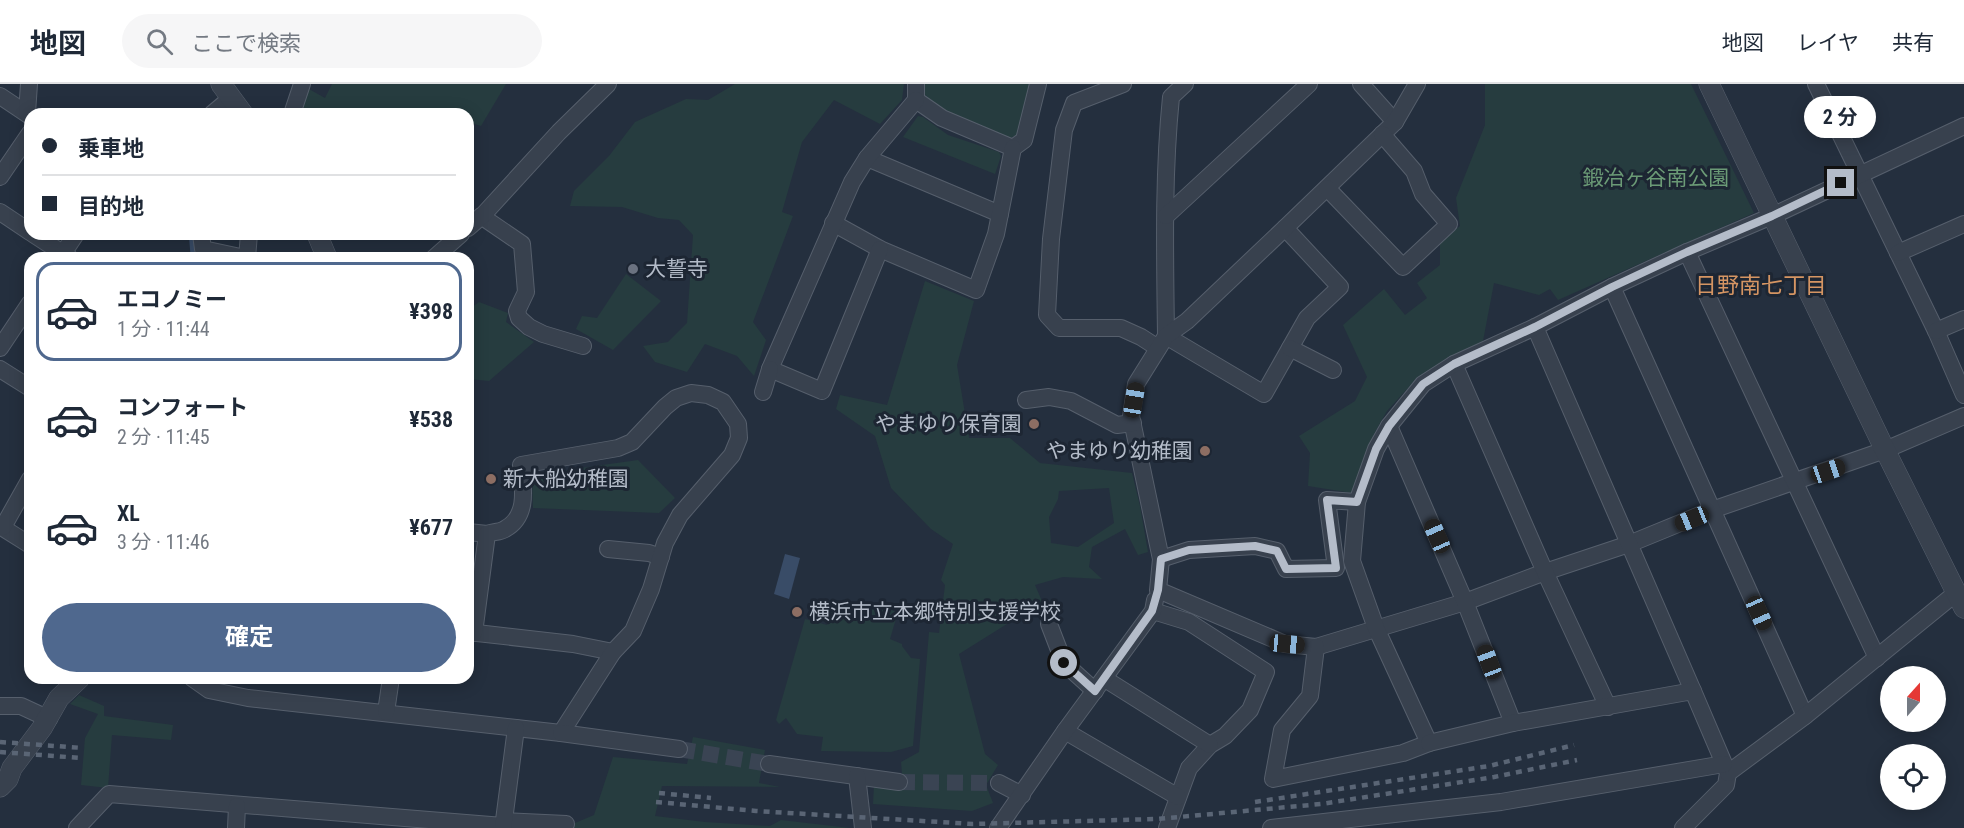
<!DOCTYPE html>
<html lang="ja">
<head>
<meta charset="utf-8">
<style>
	:root { --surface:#fff; --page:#f6f6f7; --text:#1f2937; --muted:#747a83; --line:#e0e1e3; --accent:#4f688e }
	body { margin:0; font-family:"Roboto Condensed","Noto Sans JP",sans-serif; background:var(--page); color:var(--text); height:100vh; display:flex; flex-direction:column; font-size:22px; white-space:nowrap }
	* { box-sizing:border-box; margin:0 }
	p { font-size:20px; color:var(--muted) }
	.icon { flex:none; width:33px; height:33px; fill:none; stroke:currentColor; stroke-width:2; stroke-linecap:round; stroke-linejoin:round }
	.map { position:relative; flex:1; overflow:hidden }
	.side { position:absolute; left:24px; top:168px; width:450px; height:432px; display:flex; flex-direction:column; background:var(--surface); border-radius:18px; box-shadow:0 3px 15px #0003 }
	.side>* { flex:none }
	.hud { position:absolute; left:24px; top:24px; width:450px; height:132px; border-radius:18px; box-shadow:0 3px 15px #0003; display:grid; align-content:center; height:132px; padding:0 18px; background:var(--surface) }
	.needle { width:39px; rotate:21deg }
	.buttons { position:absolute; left:1880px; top:582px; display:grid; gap:12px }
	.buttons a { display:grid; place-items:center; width:66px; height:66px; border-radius:50%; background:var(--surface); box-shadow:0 3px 15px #0003; font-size:30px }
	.end { position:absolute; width:27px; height:27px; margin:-14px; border:8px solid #b4bcc9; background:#111; box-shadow:0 0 0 3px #111 }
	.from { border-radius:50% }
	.bubble { position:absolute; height:42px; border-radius:21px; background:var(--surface); box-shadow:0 3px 15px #0003; font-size:20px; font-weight:700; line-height:42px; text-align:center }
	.car { position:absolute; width:18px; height:36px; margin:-18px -9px; border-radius:8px; box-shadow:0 0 4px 2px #0007; background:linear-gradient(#222 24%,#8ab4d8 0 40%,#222 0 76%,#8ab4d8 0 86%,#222 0) }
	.hud b { display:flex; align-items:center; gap:21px; height:57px; font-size:22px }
	.hud b+b { border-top:2px solid var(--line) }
	.hud i { width:15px; height:15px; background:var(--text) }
	ul { padding:10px 0 0; list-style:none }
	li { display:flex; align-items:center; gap:18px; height:99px; margin:0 12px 9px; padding:0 6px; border:3px solid transparent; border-radius:18px }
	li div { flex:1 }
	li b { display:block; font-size:22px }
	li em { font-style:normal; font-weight:700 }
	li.selected { border-color:var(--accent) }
	li>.icon { width:54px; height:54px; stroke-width:1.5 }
	.button { display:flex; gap:12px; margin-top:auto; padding:12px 18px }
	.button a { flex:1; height:69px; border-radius:36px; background:var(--accent); color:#fff; font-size:24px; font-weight:700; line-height:69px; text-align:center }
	header { display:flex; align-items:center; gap:36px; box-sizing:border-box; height:84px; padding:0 30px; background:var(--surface); border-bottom:2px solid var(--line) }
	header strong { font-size:28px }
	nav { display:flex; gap:33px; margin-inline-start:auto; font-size:21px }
	.search { width:420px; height:54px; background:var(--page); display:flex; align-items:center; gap:15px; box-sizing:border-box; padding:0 21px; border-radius:33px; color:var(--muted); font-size:22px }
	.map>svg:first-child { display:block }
	.green { fill:#263c3f; fill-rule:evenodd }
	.water { fill:#394c67 }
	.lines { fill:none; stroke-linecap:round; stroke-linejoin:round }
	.stream { stroke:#394c67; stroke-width:4.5 }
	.minor-tunnel { stroke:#3a4453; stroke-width:16; stroke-dasharray:16 8; stroke-linecap:butt }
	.minor-casing { stroke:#565f6c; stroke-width:18 }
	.tertiary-casing { stroke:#565f6c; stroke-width:21 }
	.minor { stroke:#38414e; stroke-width:16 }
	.tertiary { stroke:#38414e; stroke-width:20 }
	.rail { stroke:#5a6575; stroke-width:4.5; stroke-dasharray:6 6; stroke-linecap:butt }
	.route { stroke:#b4bcc9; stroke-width:8 }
	.worship-dot { fill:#6b7280; stroke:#1d2633; stroke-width:2 }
	.education-dot { fill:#8d6e63; stroke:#1d2633; stroke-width:2 }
	.labels { text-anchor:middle; stroke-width:6; stroke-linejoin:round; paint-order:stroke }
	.park-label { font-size:21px; fill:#6b9a76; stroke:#1d2633 }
	.poi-label { font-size:21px; fill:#b4bcc9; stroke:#1d2633; text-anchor:start }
	.neighbourhood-label { font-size:22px; fill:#d59563; stroke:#1d2633 }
</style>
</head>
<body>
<header>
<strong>地図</strong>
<div class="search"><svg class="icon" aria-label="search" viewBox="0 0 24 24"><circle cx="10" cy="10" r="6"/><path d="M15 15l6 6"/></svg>ここで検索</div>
<nav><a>地図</a><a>レイヤ</a><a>共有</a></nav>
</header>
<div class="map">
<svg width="1964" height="744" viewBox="0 0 1964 744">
	<rect width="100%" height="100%" fill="#242f3e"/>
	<!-- green -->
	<g class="green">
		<path d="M 332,0 L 506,0 L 481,42 L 468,38 L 468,30 L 300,30 L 307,4 L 325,14 Z"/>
		<path d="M 735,0 L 904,0 L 902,16 L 880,40 L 834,16 L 802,58 L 782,128 L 793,132 L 753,238 L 766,256 L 754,292 L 737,272 L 705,260 L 687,288 L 655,278 L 643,262 L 668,258 L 687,239 L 693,151 L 679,136 L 658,134 L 622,123 L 570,122 L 574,107 L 609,72 L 635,38 L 686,15 L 708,16 Z"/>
		<path d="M 925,0 L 1031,0 L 1019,50 L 1009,55 L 944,27 L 924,10 Z"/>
		<path d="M 1485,0 L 1691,0 L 1754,129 L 1558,216 L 1550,205 L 1539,211 L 1494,199 L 1483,257 L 1456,271 L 1417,294 L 1387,327 L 1375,348 L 1352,409 L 1308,402 L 1310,369 L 1299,352 L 1355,317 L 1367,293 L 1343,241 L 1384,205 L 1405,231 L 1427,214 L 1417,199 L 1440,181 L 1440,158 L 1460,142 L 1456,114 L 1485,41 Z"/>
		<path d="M 918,32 L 923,33 L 948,51 L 999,68 L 1001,72 L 995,90 L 903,53 Z"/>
		<path d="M 626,190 L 661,217 L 613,266 L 576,245 L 582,232 L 597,234 Z"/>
		<path d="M 925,197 L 974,217 L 957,281 L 969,354 L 1010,354 L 1040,379 L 1132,389 L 1140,422 L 1148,468 L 1138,471 L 1125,445 L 1092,463 L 1089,483 L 1102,495 L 1063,493 L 1035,501 L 1042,517 L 1018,530 L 1015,535 L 959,570 L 985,670 L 998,681 L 986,701 L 993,719 L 972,727 L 873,720 L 874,701 L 903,702 L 901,678 L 919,668 L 929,548 L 939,549 L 945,501 L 941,496 L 953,460 L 931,445 L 891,404 L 875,352 L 836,325 L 840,311 L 887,321 ZM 1109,404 L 1114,439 L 1078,463 L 1051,459 L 1049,433 L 1058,415 L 1059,407 Z"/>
		<path d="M 479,218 L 508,229 L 506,238 L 534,258 L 489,297 L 468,295 L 468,226 Z"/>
		<path d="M 638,376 L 675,414 L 659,429 L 533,424 C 533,412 530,400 538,390 Z"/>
		<path d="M 833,516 L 858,523 L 863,518 L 898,528 L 890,555 L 902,560 L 902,562 L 911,574 L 920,575 L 913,662 L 891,668 L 821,667 L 823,653 L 797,650 L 786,634 L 779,640 L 776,636 L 805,535 L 827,541 Z"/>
		<path d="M 79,611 L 104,622 L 104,632 L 173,641 L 171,656 L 112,651 L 108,704 L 81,701 L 85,654 L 98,630 L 70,620 Z"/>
		<path d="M 693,653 L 765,666 L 759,699 L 780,703 L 662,702 L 655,732 L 705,738 L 770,742 L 781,736 L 850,744 L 572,744 L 575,739 L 594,731 L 613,673 L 687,680 Z"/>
	</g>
	<!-- water -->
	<path class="water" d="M 785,470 L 800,474 L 789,515 L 774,510 Z"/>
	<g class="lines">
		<!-- stream -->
		<path class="stream" d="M 191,150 L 193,174"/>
		<!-- minor-tunnel -->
		<g class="minor-tunnel">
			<path d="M 679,665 L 769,680"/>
			<path d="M 899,698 L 999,699"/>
		</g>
		<defs>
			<g id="minor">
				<path d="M 916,0 L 916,16 L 942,34 L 1013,64 L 1024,56 L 1038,0"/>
				<path d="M 1123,0 L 1074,19 L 1064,46 L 1051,155 L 1047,231 L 1059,244 L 1121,244 L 1141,253 L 1158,264"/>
				<path d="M 1185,0 L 1171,13 C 1163,92 1165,172 1166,252 L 1264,310 L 1307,234 L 1340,203 L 1285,144"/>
				<path d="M 1361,0 L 1395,38"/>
				<path d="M 1417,0 L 1395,38 L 1285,144 L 1187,237 L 1166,252 L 1136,300 L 1131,332 L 1161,475 L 1158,506 L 1285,560 L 1316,563 L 1465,518 L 1545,488 L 1629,460 L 1712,426 L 1885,366 L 1964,332"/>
				<path d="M 1816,0 L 1936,247 L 1964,311"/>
				<path d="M 0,12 L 30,32"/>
				<path d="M 27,29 L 29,0"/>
				<path d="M 212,30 L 231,14"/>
				<path d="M 292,30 L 302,0"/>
				<path d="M 867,74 L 1000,130"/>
				<path d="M 0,93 L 30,49"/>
				<path d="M 1327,104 L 1403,183 L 1449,140 L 1423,110 L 1414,87 L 1382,50"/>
				<path d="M 0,128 L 30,148"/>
				<path d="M 481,132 L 522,160 L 526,208 L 517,227 L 519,234 L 529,243 L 543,250 L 583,262"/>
				<path d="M 1166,132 L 1309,0"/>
				<path d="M 833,139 L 880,165 L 976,206 L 996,150 L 1013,64"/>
				<path d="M 468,144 L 483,131 L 559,48 L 608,0"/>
				<path d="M 33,150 L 70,174"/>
				<path d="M 201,150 L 203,165 L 245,174"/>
				<path d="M 880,165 L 822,307 L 770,285 L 852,98 L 867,74 L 916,16"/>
				<path d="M 1687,168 L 1877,574"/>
				<path d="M 1898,169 L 1964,140"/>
				<path d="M 60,174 L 76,150"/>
				<path d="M 247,174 L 249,150"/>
				<path d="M 434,174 L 461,150"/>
				<path d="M 1612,203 L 1805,632"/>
				<path d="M 1535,243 L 1693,607"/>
				<path d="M 1936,247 L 1964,235"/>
				<path d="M 0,264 L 30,219"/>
				<path d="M 1290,264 L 1333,286"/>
				<path d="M 1454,280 L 1545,488 L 1608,623"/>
				<path d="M 0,285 L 30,304"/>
				<path d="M 763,308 L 770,285"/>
				<path d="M 1026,316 L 1049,313 L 1071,317 L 1117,341 L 1133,339"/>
				<path d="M 1389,342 L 1465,518 L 1513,639"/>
				<path d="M 0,442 L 30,461"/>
				<path d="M 3,443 L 30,395"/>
				<path d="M 468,448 L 487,450"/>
				<path d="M 608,465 L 649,469 L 661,473"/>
				<path d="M 1161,475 L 1189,466 L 1255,462 L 1277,467 L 1286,485 L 1336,484 L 1327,416 L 1357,418"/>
				<path d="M 1153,527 L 1189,538 L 1266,588 L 1250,626 L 1225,652 L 1210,661 L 1189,684 L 1167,744"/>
				<path d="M 1049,540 L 1064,579 L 1095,607"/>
				<path d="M 468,548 L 573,560 L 613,568"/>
				<path d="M 1316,563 L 1310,612 L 1282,646 L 1273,695 L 1403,669 L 1429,659 L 1376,544 L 1352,477 L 1357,418 L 1376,365 L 1389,342 L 1423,300 L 1454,280 L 1535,243 L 1612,203 L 1687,168 L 1772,132 L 1964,42"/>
				<path d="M 192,594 L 209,606 L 248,614 L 561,649 L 613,568 L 633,547 L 651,505 L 665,459 L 680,431 L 732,371 L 739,354 L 738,340 L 723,318 L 708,311 L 691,309 L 676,314 L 665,323 L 632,358 L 618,364 L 521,381 C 523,403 529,432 505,445 C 501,448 492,448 487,450 L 474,549"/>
				<path d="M 1105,595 L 1210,661"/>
				<path d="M 0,622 L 21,622 L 49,635"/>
				<path d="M 386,628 L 391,594"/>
				<path d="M 1065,647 L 1178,713"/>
				<path d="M 561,649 L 679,665"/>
				<path d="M 1429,659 L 1513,639 L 1693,607 L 1728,689 L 1726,701 L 1683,744"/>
				<path d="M 769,680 L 899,698"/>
				<path d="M 1728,689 L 1805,632 L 1956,509"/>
				<path d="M 857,692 L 863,744"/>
				<path d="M 999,699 L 1022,711"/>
				<path d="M 504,737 L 566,740"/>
				<path d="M 77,744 L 109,710 L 503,742"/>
				<path d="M 236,744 L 237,722"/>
				<path d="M 503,744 L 516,644"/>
				<path d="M 998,744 L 1065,647 L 1153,527 L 1155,516"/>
				<path d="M 1271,744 L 1501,718 L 1724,680"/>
			</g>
			<g id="tertiary">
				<path d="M 221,0 L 243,30"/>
				<path d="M 1709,0 L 1885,366 L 1964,524"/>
				<path d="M 317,150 L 327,174"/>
				<path d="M 0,703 L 8,695 L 12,684 L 42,644 L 59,614 L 80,594"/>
			</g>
		</defs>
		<!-- minor casing -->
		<use href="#minor" class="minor-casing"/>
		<!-- tertiary casing -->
		<use href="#tertiary" class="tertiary-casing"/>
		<!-- minor -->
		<use href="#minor" class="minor"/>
		<!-- tertiary -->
		<use href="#tertiary" class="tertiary"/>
		<!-- rail -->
		<g class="rail">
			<path d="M 0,658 L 83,664"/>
			<path d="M 0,668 L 81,674"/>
			<path d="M 659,709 L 711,714"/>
			<path d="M 656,718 L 756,727 L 973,740 L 1157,735 L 1321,720 L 1494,693 L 1577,676"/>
			<path d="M 1255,718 L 1489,682 L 1574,661"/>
		</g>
	</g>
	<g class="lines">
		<!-- route -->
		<path class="route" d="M 1064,579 L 1095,607 L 1152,527 L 1158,506 L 1161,475 L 1189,466 L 1255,462 L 1277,467 L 1286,485 L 1336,484 L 1327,416 L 1357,418 L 1376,365 L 1389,342 L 1423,300 L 1454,280 L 1535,243 L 1612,203 L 1687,168 L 1772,132 L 1841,99"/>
	</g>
	<!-- markers -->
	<circle class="worship-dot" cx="633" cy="185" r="6"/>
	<g class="education-dot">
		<circle cx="1034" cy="340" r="6"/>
		<circle cx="1205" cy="367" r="6"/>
		<circle cx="491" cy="395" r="6"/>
		<circle cx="797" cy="528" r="6"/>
	</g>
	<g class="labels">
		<!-- park labels -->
		<g class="park-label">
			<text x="1656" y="101">鍛冶ヶ谷南公園</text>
		</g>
		<!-- poi labels -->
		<g class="poi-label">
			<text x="645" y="192">大誓寺</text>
			<text x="1022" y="347" text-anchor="end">やまゆり保育園</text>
			<text x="1193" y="374" text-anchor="end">やまゆり幼稚園</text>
			<text x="503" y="402">新大船幼稚園</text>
			<text x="809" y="535">横浜市立本郷特別支援学校</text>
		</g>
		<!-- neighbourhood labels -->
		<g class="neighbourhood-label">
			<text x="1761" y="209">日野南七丁目</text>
		</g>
	</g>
</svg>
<div class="buttons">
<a><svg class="needle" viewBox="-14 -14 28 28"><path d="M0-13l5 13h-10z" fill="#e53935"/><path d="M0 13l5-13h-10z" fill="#747a83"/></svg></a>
<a><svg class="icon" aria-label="locate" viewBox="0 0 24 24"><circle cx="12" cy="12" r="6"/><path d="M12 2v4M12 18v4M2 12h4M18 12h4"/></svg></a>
</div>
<i class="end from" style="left:1064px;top:579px"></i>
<i class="end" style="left:1841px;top:99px"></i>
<div class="bubble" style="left:1804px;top:12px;width:72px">2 分</div>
<i class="car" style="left:1134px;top:316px;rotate:9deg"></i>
<i class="car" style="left:1828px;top:387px;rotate:71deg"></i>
<i class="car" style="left:1692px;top:435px;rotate:248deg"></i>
<i class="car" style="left:1437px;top:452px;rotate:336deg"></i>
<i class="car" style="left:1759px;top:529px;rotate:156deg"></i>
<i class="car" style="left:1287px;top:560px;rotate:95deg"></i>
<i class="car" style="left:1489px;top:578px;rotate:339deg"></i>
<div class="hud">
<b><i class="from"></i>乗車地</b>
<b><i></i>目的地</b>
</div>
<section class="side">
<ul>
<li class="selected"><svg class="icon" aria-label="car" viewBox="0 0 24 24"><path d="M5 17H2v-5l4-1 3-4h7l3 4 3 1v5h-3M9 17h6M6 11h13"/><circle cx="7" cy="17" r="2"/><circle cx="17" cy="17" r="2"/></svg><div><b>エコノミー</b><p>1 分 · 11:44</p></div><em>¥398</em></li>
<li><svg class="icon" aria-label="car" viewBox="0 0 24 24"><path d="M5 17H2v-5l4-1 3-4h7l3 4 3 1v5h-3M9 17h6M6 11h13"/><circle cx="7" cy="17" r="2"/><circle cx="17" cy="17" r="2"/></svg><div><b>コンフォート</b><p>2 分 · 11:45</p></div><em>¥538</em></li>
<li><svg class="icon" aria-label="car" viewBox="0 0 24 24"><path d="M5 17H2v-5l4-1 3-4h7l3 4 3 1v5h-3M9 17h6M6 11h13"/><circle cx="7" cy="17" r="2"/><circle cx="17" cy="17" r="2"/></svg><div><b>XL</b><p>3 分 · 11:46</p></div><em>¥677</em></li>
</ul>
<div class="button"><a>確定</a></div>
</section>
</div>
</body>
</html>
